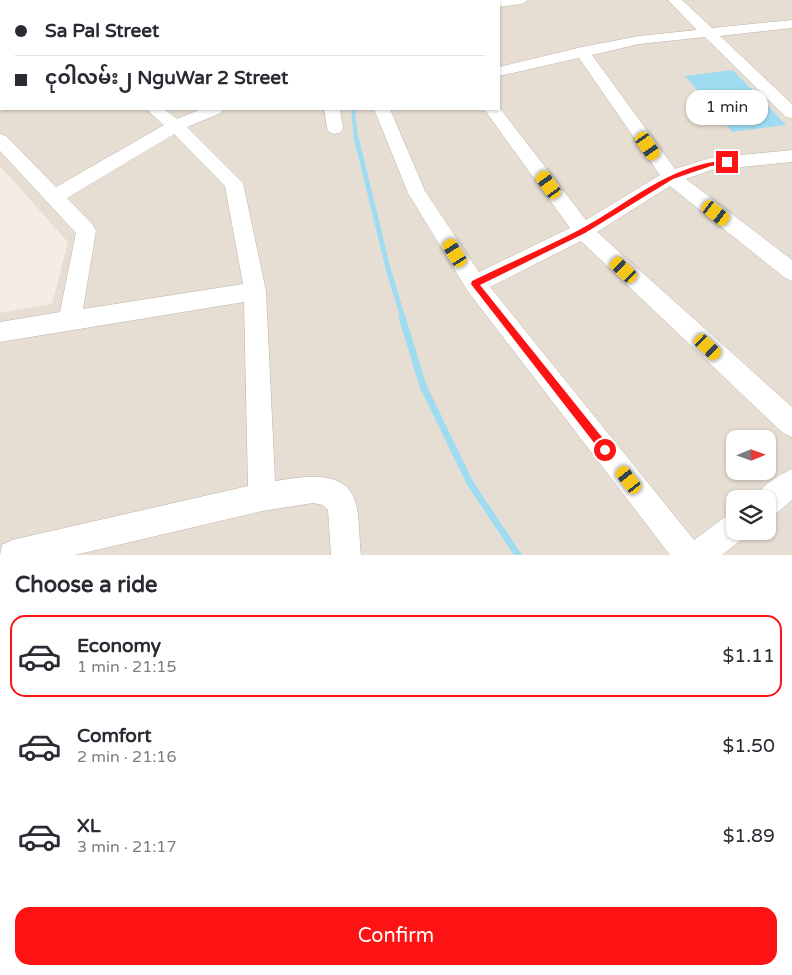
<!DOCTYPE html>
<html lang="en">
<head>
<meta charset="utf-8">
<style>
	:root { --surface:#fff; --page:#f2f2f3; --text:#2b2b33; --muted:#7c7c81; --line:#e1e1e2; --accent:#fd1313 }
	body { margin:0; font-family:"Varela Round","Noto Sans Myanmar",sans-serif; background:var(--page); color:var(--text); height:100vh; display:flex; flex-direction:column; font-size:19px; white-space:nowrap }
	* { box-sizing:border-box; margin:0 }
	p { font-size:16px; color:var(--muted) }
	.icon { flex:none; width:28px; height:28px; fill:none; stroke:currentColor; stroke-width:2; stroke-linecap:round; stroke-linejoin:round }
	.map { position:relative; height:555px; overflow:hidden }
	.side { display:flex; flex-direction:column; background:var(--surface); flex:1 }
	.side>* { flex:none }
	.banner { position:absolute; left:0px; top:0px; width:500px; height:110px; box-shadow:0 1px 4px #0004; display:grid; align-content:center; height:110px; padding:0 15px; background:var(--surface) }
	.needle { width:32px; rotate:89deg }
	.controls { position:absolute; left:726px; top:430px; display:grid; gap:10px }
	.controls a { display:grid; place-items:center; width:50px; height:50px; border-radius:10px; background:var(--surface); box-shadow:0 1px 4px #0004; font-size:25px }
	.end { position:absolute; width:22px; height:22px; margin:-11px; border:6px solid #fd1313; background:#fff; box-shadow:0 0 0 2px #fff }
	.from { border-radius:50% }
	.bubble { position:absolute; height:35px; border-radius:15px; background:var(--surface); box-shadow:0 1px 4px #0004; font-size:16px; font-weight:600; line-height:35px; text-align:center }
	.car { position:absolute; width:15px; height:30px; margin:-15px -8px; border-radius:6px; box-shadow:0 0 4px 1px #0007; background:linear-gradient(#f5c518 24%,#345 0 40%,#f5c518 0 76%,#345 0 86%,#f5c518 0) }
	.banner b { display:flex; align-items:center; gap:18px; height:48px; font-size:19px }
	.banner b+b { border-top:1px solid var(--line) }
	.banner i { width:12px; height:12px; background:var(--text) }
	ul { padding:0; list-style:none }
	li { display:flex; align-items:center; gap:15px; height:82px; margin:0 10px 8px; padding:0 5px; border:2px solid transparent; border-radius:15px }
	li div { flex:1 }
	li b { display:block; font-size:19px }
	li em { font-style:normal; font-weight:600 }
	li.active { border-color:var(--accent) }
	li>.icon { width:45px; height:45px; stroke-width:1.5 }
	h2 { padding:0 15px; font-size:22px; line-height:60px }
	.cta { display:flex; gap:10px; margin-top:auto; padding:10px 15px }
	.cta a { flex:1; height:58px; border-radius:15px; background:var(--accent); color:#fff; font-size:20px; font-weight:600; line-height:58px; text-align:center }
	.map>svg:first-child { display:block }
	.residential { fill:#e7ded3; fill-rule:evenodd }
	.water { fill:#a0dcf1 }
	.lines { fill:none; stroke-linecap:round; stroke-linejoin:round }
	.stream-far2 { stroke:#a0dcf1; stroke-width:4 }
	.stream-far1 { stroke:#a0dcf1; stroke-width:5 }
	.stream { stroke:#a0dcf1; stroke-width:7 }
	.minor-casing { stroke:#bfb3a8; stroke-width:1 }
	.minor { fill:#fff; fill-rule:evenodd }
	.route { fill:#fd1313 }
</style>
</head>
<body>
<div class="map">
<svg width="792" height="555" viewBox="0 0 792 555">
	<rect width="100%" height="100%" fill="#f3ede6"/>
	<!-- residential -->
	<path class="residential" d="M 0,0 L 792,0 L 792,555 L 0,555 L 0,313 L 52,304 L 68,242 L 0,166 ZM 1,1 L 499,1 L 499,109 L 1,109 ZM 735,439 L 768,439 L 768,471 L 735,471 ZM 735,499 L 768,499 L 768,531 L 735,531 Z"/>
	<!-- water -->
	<path class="water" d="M 733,70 L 786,125 L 732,132 L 685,76 Z"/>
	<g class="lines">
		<!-- stream-far2 -->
		<path class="stream-far2" d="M 353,109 L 356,138"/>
		<!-- stream-far1 -->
		<path class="stream-far1" d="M 356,137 L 389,272 L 403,318"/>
		<!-- stream -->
		<path class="stream" d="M 402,317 L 423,386 L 470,483 L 518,555"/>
		<defs>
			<g id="minor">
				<rect x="308" y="0" width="13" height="1"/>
				<rect x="372" y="0" width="12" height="1"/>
				<path d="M 494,0 L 528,0 L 522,4 L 499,7 L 499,1 Z"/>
				<path d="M 668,0 L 682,0 L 712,28 L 792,20 L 792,28 L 720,36 L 792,104 L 792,118 L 786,117 L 705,37 L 639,44 L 592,55 L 675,169 L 710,158 L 792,150 L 792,162 L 711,170 L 686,179 L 792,260 L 792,281 L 785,278 L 670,186 L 597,232 L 792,407 L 792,437 L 783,433 L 581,241 L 490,287 L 694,540 L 725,517 L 735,513 L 735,531 L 748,531 L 745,537 L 722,555 L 670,555 L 467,290 L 408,193 L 374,109 L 390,109 L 425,191 L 479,272 L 570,228 L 484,109 L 499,109 L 499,107 L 586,220 L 660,175 L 579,58 L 499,76 L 499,67 L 582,47 L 639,36 L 697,30 Z"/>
				<path d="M 146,109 L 164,109 L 177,119 L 201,109 L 223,109 L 221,113 L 187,127 L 243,183 L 266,291 L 275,481 C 302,477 347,467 356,504 C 360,520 359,539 361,555 L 331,555 L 328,510 L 323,505 L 313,503 L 262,511 L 75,555 L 0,555 L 2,545 L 12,540 L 248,486 L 244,302 L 0,342 L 0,322 L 60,312 L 76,233 L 0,151 L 0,134 L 6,136 L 56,187 L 164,125 ZM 174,134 L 225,186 L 243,284 L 83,309 L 96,231 L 93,225 L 67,198 Z"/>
				<path d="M 324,109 L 340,109 L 343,128 L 341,132 L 335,134 L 329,132 L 327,128 Z"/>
				<path d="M 792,469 L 792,500 L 778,512 L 768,516 L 768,499 L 755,499 C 761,485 779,475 792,469 Z"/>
			</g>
		</defs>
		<!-- minor casing -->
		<use href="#minor" class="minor-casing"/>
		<!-- minor -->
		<use href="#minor" class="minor"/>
	</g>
	<!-- route -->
	<path class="route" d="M 727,160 L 729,161 L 729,164 L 711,166 L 673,179 L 585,233 L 480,285 L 609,446 L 609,453 L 602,453 L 471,284 L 472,281 C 507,264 544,248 579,230 C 630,203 666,166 727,160 Z"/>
</svg>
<div class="controls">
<a><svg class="needle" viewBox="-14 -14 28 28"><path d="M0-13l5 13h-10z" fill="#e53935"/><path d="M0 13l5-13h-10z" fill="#7c7c81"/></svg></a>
<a><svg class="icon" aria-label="layers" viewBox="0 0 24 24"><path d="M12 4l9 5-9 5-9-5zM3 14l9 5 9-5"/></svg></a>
</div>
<i class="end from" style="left:605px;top:450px"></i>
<i class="end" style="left:727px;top:162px"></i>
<div class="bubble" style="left:686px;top:90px;width:82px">1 min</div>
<i class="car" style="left:648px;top:146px;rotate:145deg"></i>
<i class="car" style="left:549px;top:185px;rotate:324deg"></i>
<i class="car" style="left:716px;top:213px;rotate:128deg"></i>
<i class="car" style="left:455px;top:253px;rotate:328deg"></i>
<i class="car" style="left:624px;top:270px;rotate:313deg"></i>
<i class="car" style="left:708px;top:347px;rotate:133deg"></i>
<i class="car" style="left:629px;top:480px;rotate:322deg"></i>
<div class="banner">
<b><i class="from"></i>Sa Pal Street</b>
<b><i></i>ငုဝါလမ်း၂ NguWar 2 Street</b>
</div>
</div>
<section class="side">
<h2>Choose a ride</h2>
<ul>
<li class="active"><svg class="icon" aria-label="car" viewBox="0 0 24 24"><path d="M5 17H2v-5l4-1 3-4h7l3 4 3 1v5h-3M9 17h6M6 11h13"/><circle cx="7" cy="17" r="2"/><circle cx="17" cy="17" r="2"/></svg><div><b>Economy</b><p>1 min · 21:15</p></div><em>$1.11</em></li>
<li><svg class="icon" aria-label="car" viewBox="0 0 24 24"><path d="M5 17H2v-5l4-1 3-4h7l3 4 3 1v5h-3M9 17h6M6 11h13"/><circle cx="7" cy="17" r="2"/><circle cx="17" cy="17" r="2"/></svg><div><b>Comfort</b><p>2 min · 21:16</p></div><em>$1.50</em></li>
<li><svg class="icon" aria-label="car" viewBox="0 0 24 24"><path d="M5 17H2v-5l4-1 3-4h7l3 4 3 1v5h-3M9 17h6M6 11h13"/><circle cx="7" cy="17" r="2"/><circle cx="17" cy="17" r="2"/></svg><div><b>XL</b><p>3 min · 21:17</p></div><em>$1.89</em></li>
</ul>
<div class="cta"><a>Confirm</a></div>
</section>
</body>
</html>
